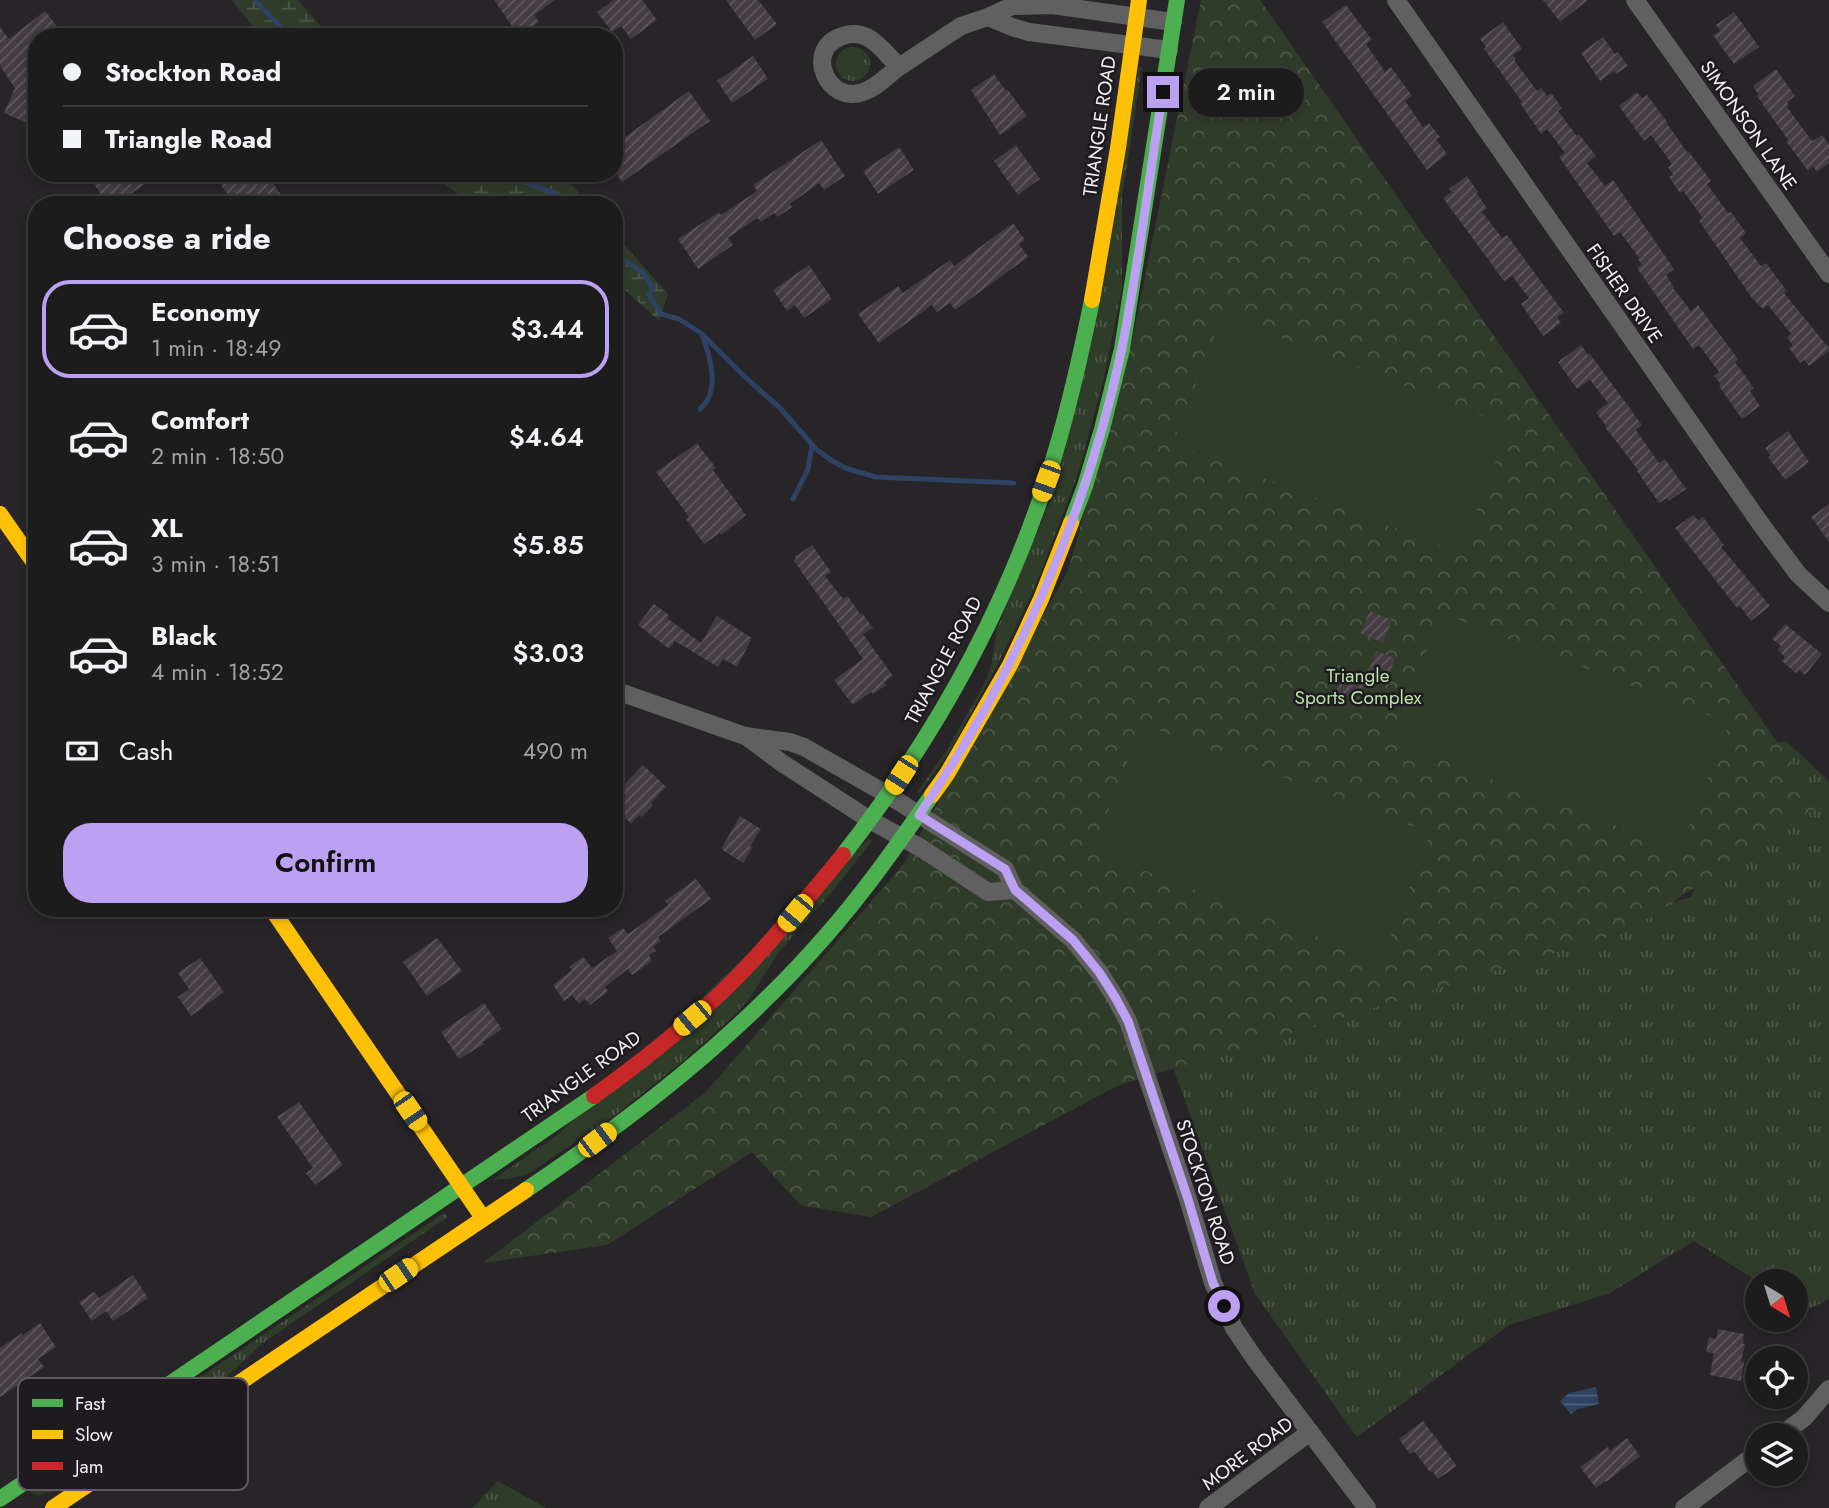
<!DOCTYPE html>
<html lang="en">
<head>
<meta charset="utf-8">
<style>
	:root { --surface:#1d1c1d; --page:#252526; --text:#f1f3f6; --muted:#a0a1a4; --line:#3b3a3b; --accent:#bca0f2 }
	body { margin:0; font-family:Jost,sans-serif; background:var(--page); color:var(--text); height:100vh; display:flex; flex-direction:column; font-size:26px; white-space:nowrap }
	* { box-sizing:border-box; margin:0 }
	p { font-size:23px; color:var(--muted) }
	.icon { flex:none; width:38px; height:38px; fill:none; stroke:currentColor; stroke-width:2; stroke-linecap:round; stroke-linejoin:round }
	.map { position:relative; flex:1; overflow:hidden }
	.side { position:absolute; left:28px; top:196px; width:595px; height:721px; display:flex; flex-direction:column; background:var(--surface); border-radius:28px; box-shadow:0 4px 10px #0003,0 0 0 2px var(--line) }
	.side>* { flex:none }
	.top-card { position:absolute; left:28px; top:28px; width:595px; height:154px; border-radius:28px; box-shadow:0 4px 10px #0003,0 0 0 2px var(--line); display:grid; align-content:center; height:154px; padding:0 35px; background:var(--surface) }
	.needle { width:46px; rotate:142deg }
	.tools { position:absolute; left:1745px; top:1269px; display:grid; gap:14px }
	.tools a { display:grid; place-items:center; width:63px; height:63px; border-radius:50%; background:var(--surface); box-shadow:0 4px 10px #0003,0 0 0 2px var(--line); font-size:35px }
	.end { position:absolute; width:32px; height:32px; margin:-16px; border:9px solid #bca0f2; background:#111; box-shadow:0 0 0 4px #111 }
	.from { border-radius:50% }
	.bubble { position:absolute; height:49px; border-radius:24px; background:var(--surface); box-shadow:0 4px 10px #0003,0 0 0 2px var(--line); font-size:23px; font-weight:600; line-height:49px; text-align:center }
	.car { position:absolute; width:21px; height:42px; margin:-21px -10px; border-radius:9px; box-shadow:0 0 5px 2px #0007; background:linear-gradient(#f5c518 24%,#345 0 40%,#f5c518 0 76%,#345 0 86%,#f5c518 0) }
	.top-card b { display:flex; align-items:center; gap:24px; height:66px; font-size:26px }
	.top-card b+b { border-top:2px solid var(--line) }
	.top-card i { width:18px; height:18px; background:var(--text) }
	ul { padding:0; list-style:none }
	li { display:flex; align-items:center; gap:21px; height:98px; margin:0 14px 10px; padding:0 21px; border:4px solid transparent; border-radius:28px }
	li div { flex:1 }
	li b { display:block; font-size:26px }
	li em { font-style:normal; font-weight:600 }
	li.selected { border-color:var(--accent) }
	li>.icon { width:63px; height:63px; stroke-width:1.5 }
	h2 { padding:0 35px; font-size:32px; line-height:84px }
	.pay { display:flex; align-items:center; gap:18px; height:77px; padding:0 35px; font-size:26px }
	.pay p { margin-inline-start:auto }
	.primary-button { display:flex; gap:14px; margin-top:auto; padding:14px 35px }
	.primary-button a { flex:1; height:80px; border-radius:28px; background:var(--accent); color:#111; font-size:28px; font-weight:600; line-height:80px; text-align:center }
	.map>svg:first-child { display:block }
	.grass { fill:url(#grass-tufts) }
	.wetland { fill:url(#wetland-marsh) }
	.park { fill:url(#park-crowns) }
	.pitch { fill:#303c2a }
	.water { fill:url(#water-rules) }
	.lines { fill:none; stroke-linecap:round; stroke-linejoin:round }
	.stream { stroke:#2e4363; stroke-width:5 }
	.building { fill:url(#building-hatch) }
	.street { stroke:#616060; stroke-width:18 }
	.fast { stroke:#4caf50; stroke-width:16 }
	.slow { stroke:#ffc107; stroke-width:16 }
	.jam { stroke:#c62828; stroke-width:16 }
	.route { stroke:#bca0f2; stroke-width:9 }
	.labels { text-anchor:middle; stroke-width:5; stroke-linejoin:round; paint-order:stroke }
	.street-label { font-size:19px; fill:#f2eff2; stroke:#1f1a1f }
	.park-label { font-size:19px; fill:#b7e3a3; stroke:#1f1a1f }
	.key { fill:#1f1a1f; stroke:#5e5a5e; stroke-width:2 }
	.key-label { font-size:19px; fill:#f2eff2 }
</style>
</head>
<body>
<div class="map">
<svg width="1829" height="1508" viewBox="0 0 1829 1508">
	<defs>
		<pattern id="grass-tufts" width="24" height="20" patternUnits="userSpaceOnUse" patternTransform="scale(1.75)"><rect width="24" height="20" fill="#303c2a"/><path d="M3 7l-1-3M5 7V3M7 7l1-3M15 17l-1-3M17 17v-4M19 17l1-3" fill="none" stroke="#4e5849"/></pattern>
		<pattern id="wetland-marsh" width="20" height="14" patternUnits="userSpaceOnUse" patternTransform="scale(1.75)"><rect width="20" height="14" fill="#303c2a"/><path d="M1 5h8M5 5V1M11 12h8M15 12V8" fill="none" stroke="#4e5849"/></pattern>
		<pattern id="park-crowns" width="20" height="18" patternUnits="userSpaceOnUse" patternTransform="scale(1.75)"><rect width="20" height="18" fill="#303c2a"/><path d="M2 6a3 3 0 1 1 6 0M12 15a3 3 0 1 1 6 0" fill="none" stroke="#4e5849"/></pattern>
		<pattern id="water-rules" width="6" height="5" patternUnits="userSpaceOnUse" patternTransform="scale(1.75)"><rect width="6" height="5" fill="#2e4363"/><path d="M0 2.5h6" fill="none" stroke="#4d5e7a"/></pattern>
		<pattern id="building-hatch" width="6" height="6" patternUnits="userSpaceOnUse" patternTransform="scale(1.75)"><rect width="6" height="6" fill="#433c43"/><path d="M-1 1l2-2M0 6l6-6M5 7l2-2" fill="none" stroke="#5f585f"/></pattern>
	</defs>
	<rect width="100%" height="100%" fill="#272527"/>
	<!-- grass -->
	<g class="grass">
		<circle cx="853" cy="64" r="17"/>
		<path d="M 1139,67 L 1142,67 L 1122,197 L 1122,289 L 1104,378 L 1078,474 L 1036,585 L 998,664 L 950,751 L 919,794 L 917,792 L 947,750 L 984,684 L 991,667 L 997,629 L 1056,486 Z"/>
		<path d="M 1786,741 L 1829,781 L 1829,1299 L 1805,1311 L 1796,1305 L 1796,1281 L 1757,1281 L 1694,1241 L 1610,1293 L 1509,1325 L 1357,1437 L 1255,1294 L 1167,1051 L 1691,897 L 1755,748 Z"/>
		<path d="M 869,839 L 871,839 L 871,842 L 833,891 L 779,952 L 751,996 L 737,1013 L 681,1063 L 618,1113 L 533,1171 C 521,1177 508,1180 494,1179 L 557,1135 Z"/>
		<path d="M 444,1213 L 447,1216 L 446,1218 L 263,1343 L 224,1379 L 60,1490 L 38,1495 L 31,1493 L 31,1491 Z"/>
		<path d="M 498,1481 L 546,1508 L 472,1508 Z"/>
	</g>
	<!-- wetland -->
	<g class="wetland">
		<path d="M 232,0 L 298,0 L 330,37 L 261,37 Z"/>
		<path d="M 428,173 L 562,173 L 589,205 L 474,205 Z"/>
		<path d="M 614,233 L 668,294 L 659,321 L 614,280 Z"/>
	</g>
	<!-- park -->
	<path class="park" d="M 1201,0 L 1260,0 L 1821,805 L 1630,930 L 1119,1085 L 871,1217 L 800,1205 L 752,1152 L 607,1245 L 483,1263 L 706,1092 L 903,865 L 1068,571 L 1131,346 Z"/>
	<!-- pitch -->
	<g class="pitch">
		<path d="M 1223,315 L 1509,426 L 1460,553 L 1173,443 Z"/>
		<path d="M 1441,613 L 1729,723 L 1680,850 L 1392,741 Z"/>
		<path d="M 1142,724 L 1430,833 L 1381,961 L 1093,851 Z"/>
	</g>
	<!-- water -->
	<path class="water" d="M 1596,1387 L 1599,1404 L 1578,1409 L 1571,1414 L 1560,1401 L 1569,1393 Z"/>
	<g class="lines">
		<!-- stream -->
		<g class="stream">
			<path d="M 255,0 L 290,37"/>
			<path d="M 492,173 C 522,182 551,189 578,205"/>
			<path d="M 614,250 L 625,261 L 643,273 L 653,288 L 649,295 L 661,314 L 679,319 L 701,333 L 745,377 L 780,408 L 817,450 L 831,460 L 845,468 L 876,477 L 1014,483"/>
			<path d="M 700,409 C 721,392 710,356 702,334"/>
			<path d="M 793,499 L 808,469 L 812,445"/>
		</g>
	</g>
	<!-- building -->
	<g class="building">
		<path d="M 494,0 L 555,0 L 534,15 L 539,22 L 519,36 Z"/>
		<path d="M 614,0 L 642,0 L 657,20 L 631,39 L 621,26 L 612,32 L 597,12 Z"/>
		<path d="M 726,0 L 758,0 L 777,24 L 755,40 Z"/>
		<path d="M 1543,0 L 1588,0 L 1560,22 Z"/>
		<path d="M 1346,5 L 1372,40 L 1366,44 L 1385,72 L 1391,67 L 1412,96 L 1405,101 L 1423,127 L 1429,123 L 1440,137 L 1436,139 L 1447,154 L 1427,170 L 1322,22 Z"/>
		<path d="M 45,11 L 66,37 L 37,37 L 37,127 L 4,113 L 15,88 L 0,66 L 0,27 L 9,39 Z"/>
		<path d="M 1734,12 L 1759,47 L 1734,64 L 1713,35 L 1720,31 L 1716,25 Z"/>
		<path d="M 1503,22 L 1522,49 L 1513,55 L 1516,59 L 1514,60 L 1537,91 L 1541,88 L 1547,96 L 1551,93 L 1562,108 L 1558,111 L 1577,136 L 1579,134 L 1596,156 L 1587,163 L 1605,186 L 1613,180 L 1674,269 L 1666,275 L 1674,287 L 1673,288 L 1691,311 L 1698,305 L 1738,359 L 1735,362 L 1754,388 L 1750,391 L 1760,406 L 1742,419 L 1719,386 L 1721,384 L 1714,376 L 1719,372 L 1699,345 L 1693,349 L 1637,268 L 1642,265 L 1638,259 L 1639,258 L 1620,232 L 1614,236 L 1559,157 L 1565,153 L 1547,129 L 1541,134 L 1520,103 L 1522,102 L 1484,49 L 1486,47 L 1480,39 Z"/>
		<path d="M 1603,37 L 1615,54 L 1618,52 L 1628,66 L 1616,74 L 1614,71 L 1600,81 L 1581,53 Z"/>
		<path d="M 753,56 L 768,79 L 732,103 L 717,81 Z"/>
		<path d="M 1776,69 L 1795,96 L 1787,102 L 1789,106 L 1787,107 L 1812,141 L 1822,135 L 1829,145 L 1829,163 L 1817,172 L 1813,166 L 1808,171 L 1786,141 L 1788,140 L 1757,96 L 1758,94 L 1753,86 Z"/>
		<path d="M 994,74 L 1006,91 L 1008,90 L 1027,116 L 1000,135 L 971,90 Z"/>
		<path d="M 689,91 L 710,121 L 622,182 L 614,170 L 614,145 Z"/>
		<path d="M 1637,92 L 1642,98 L 1647,95 L 1668,123 L 1667,124 L 1687,152 L 1689,152 L 1711,181 L 1707,184 L 1728,213 L 1731,212 L 1746,233 L 1740,238 L 1761,266 L 1766,263 L 1787,291 L 1784,293 L 1829,348 L 1829,351 L 1809,366 L 1804,360 L 1800,363 L 1789,348 L 1793,345 L 1787,337 L 1791,334 L 1768,305 L 1763,309 L 1752,298 L 1699,221 L 1703,218 L 1683,191 L 1680,193 L 1669,177 L 1673,175 L 1668,167 L 1672,164 L 1651,135 L 1644,141 L 1619,106 Z"/>
		<path d="M 821,140 L 845,176 L 824,190 L 819,183 L 790,204 L 792,207 L 778,217 L 774,213 L 761,222 L 757,218 L 728,238 L 733,245 L 698,269 L 678,239 L 719,212 L 721,215 L 757,191 L 753,185 Z"/>
		<path d="M 1016,145 L 1040,179 L 1018,195 L 994,161 Z"/>
		<path d="M 899,147 L 914,170 L 878,194 L 863,171 Z"/>
		<path d="M 87,173 L 161,173 L 115,205 L 108,205 Z"/>
		<path d="M 213,173 L 266,173 L 288,205 L 235,205 Z"/>
		<path d="M 1467,176 L 1478,192 L 1476,193 L 1487,208 L 1482,212 L 1502,238 L 1507,235 L 1564,313 L 1557,317 L 1561,323 L 1543,336 L 1521,304 L 1529,298 L 1512,276 L 1504,281 L 1443,198 L 1452,192 L 1449,189 Z"/>
		<path d="M 1013,223 L 1025,240 L 1019,244 L 1028,257 L 955,310 L 950,303 L 937,312 L 932,305 L 879,343 L 858,314 L 898,286 L 903,293 L 950,260 L 954,266 Z"/>
		<path d="M 809,265 L 832,299 L 804,318 L 795,305 L 787,311 L 773,290 Z"/>
		<path d="M 1581,345 L 1588,355 L 1590,354 L 1642,425 L 1636,430 L 1659,463 L 1665,459 L 1686,489 L 1669,501 L 1667,498 L 1659,503 L 1637,471 L 1638,470 L 1605,427 L 1606,426 L 1596,412 L 1608,403 L 1590,380 L 1577,389 L 1558,362 Z"/>
		<path d="M 1788,431 L 1809,462 L 1785,480 L 1768,457 L 1771,456 L 1765,448 Z"/>
		<path d="M 697,443 L 716,468 L 713,470 L 746,515 L 721,535 L 720,533 L 704,544 L 686,519 L 689,517 L 656,472 Z"/>
		<path d="M 1829,504 L 1829,542 L 1811,517 Z"/>
		<path d="M 1693,515 L 1698,520 L 1703,517 L 1724,545 L 1721,547 L 1770,606 L 1751,621 L 1740,606 L 1737,608 L 1675,528 Z"/>
		<path d="M 812,545 L 831,572 L 825,576 L 843,599 L 848,596 L 860,614 L 862,613 L 873,628 L 863,634 L 893,676 L 884,683 L 886,685 L 873,694 L 871,692 L 853,705 L 834,680 L 863,659 L 794,561 L 796,558 L 795,557 Z"/>
		<path d="M 654,604 L 669,615 L 667,618 L 701,643 L 717,616 L 752,638 L 737,667 L 723,659 L 718,667 L 675,641 L 669,649 L 638,625 Z"/>
		<path d="M 1370,611 L 1392,620 L 1383,643 L 1360,633 Z"/>
		<path d="M 1785,624 L 1822,654 L 1805,675 L 1799,670 L 1796,673 L 1782,661 L 1785,657 L 1778,650 L 1781,646 L 1772,639 Z"/>
		<path d="M 1376,651 L 1395,658 L 1388,677 L 1369,670 Z"/>
		<path d="M 1346,670 L 1368,679 L 1358,701 L 1336,692 Z"/>
		<path d="M 643,765 L 666,787 L 651,803 L 653,805 L 641,817 L 639,815 L 631,824 L 614,807 L 614,795 Z"/>
		<path d="M 740,816 L 761,829 L 750,846 L 753,847 L 743,863 L 721,849 Z"/>
		<path d="M 696,879 L 711,899 L 658,937 L 661,941 L 653,946 L 656,951 L 649,955 L 652,961 L 632,975 L 628,969 L 605,987 L 608,991 L 590,1005 L 585,999 L 579,1004 L 572,995 L 564,1001 L 553,985 L 572,970 L 569,967 L 583,957 L 592,968 L 617,951 L 608,938 L 623,928 L 628,934 L 668,905 L 665,901 Z"/>
		<path d="M 437,938 L 462,971 L 427,996 L 403,962 Z"/>
		<path d="M 200,958 L 224,992 L 191,1016 L 178,997 L 189,989 L 178,973 Z"/>
		<path d="M 484,1003 L 502,1029 L 483,1042 L 484,1044 L 459,1059 L 441,1032 Z"/>
		<path d="M 299,1102 L 343,1165 L 315,1185 L 306,1173 L 313,1168 L 277,1117 Z"/>
		<path d="M 133,1275 L 148,1298 L 113,1321 L 106,1311 L 92,1321 L 79,1302 L 94,1292 L 99,1298 Z"/>
		<path d="M 40,1323 L 56,1347 L 38,1359 L 44,1367 L 0,1397 L 0,1348 L 22,1333 L 23,1335 Z"/>
		<path d="M 1718,1329 L 1744,1334 L 1743,1344 L 1745,1344 L 1741,1362 L 1744,1362 L 1741,1381 L 1710,1375 L 1714,1353 L 1706,1352 L 1709,1337 L 1716,1339 Z"/>
		<path d="M 1423,1421 L 1457,1466 L 1438,1479 L 1432,1471 L 1430,1472 L 1414,1451 L 1410,1454 L 1399,1439 Z"/>
		<path d="M 1627,1438 L 1640,1456 L 1606,1482 L 1605,1481 L 1596,1488 L 1580,1467 L 1608,1447 L 1610,1451 Z"/>
	</g>
	<g class="lines">
		<!-- street -->
		<g class="street">
			<path d="M 1396,0 L 1760,523 L 1798,574 L 1829,603"/>
			<path d="M 1635,0 L 1829,274"/>
			<path d="M 988,17 L 1012,27 L 1029,32 L 1169,50"/>
			<path d="M 899,67 C 888,75 876,88 863,92 C 828,105 804,51 840,37 C 849,33 858,33 867,37 C 879,43 889,57 899,67 L 961,26 L 988,17 L 1012,6 L 1052,5 L 1173,22"/>
			<path d="M 614,690 L 745,736 L 790,742 L 804,747 L 888,795 L 1005,869 L 1015,890 L 1073,940 L 1099,972 L 1115,997 L 1128,1021 L 1188,1199 L 1213,1283 L 1234,1328 L 1255,1359 L 1367,1508"/>
			<path d="M 746,736 L 782,763 L 870,820 L 921,848 L 988,892 L 1015,890"/>
			<path d="M 1781,1435 L 1804,1418 L 1829,1389"/>
			<path d="M 1208,1508 L 1310,1432"/>
			<path d="M 1684,1508 L 1757,1453"/>
		</g>
		<!-- fast -->
		<g class="fast">
			<path d="M 1071,523 L 1085,486 L 1102,429 L 1122,349 L 1177,0"/>
			<path d="M 843,855 C 931,742 1004,613 1048,476 C 1067,418 1080,359 1092,300"/>
			<path d="M 526,1190 C 634,1117 737,1037 823,939 C 863,894 898,844 932,795"/>
			<path d="M 0,1499 L 594,1096"/>
		</g>
		<!-- slow -->
		<g class="slow">
			<path d="M 1092,300 L 1118,148 L 1139,0"/>
			<path d="M 0,514 L 37,567"/>
			<path d="M 932,795 L 947,774 L 1010,665 L 1041,599 L 1071,523"/>
			<path d="M 271,908 L 483,1218"/>
			<path d="M 53,1508 L 526,1190"/>
		</g>
		<!-- jam -->
		<path class="jam" d="M 594,1096 C 644,1060 694,1021 738,976 C 775,938 809,896 843,855"/>
	</g>
	<g class="lines">
		<!-- route -->
		<path class="route" d="M 1163,92 C 1149,177 1139,263 1122,348 C 1087,515 1016,674 919,815 L 1005,869 L 1015,890 L 1073,940 L 1099,972 L 1115,997 L 1128,1021 L 1188,1199 L 1213,1283 L 1224,1306"/>
	</g>
	<g class="labels">
		<!-- street labels -->
		<g class="street-label">
			<text transform="translate(1749 125) rotate(55)" y="7">SIMONSON LANE</text>
			<text transform="translate(1099 126) rotate(-82)" y="7">TRIANGLE ROAD</text>
			<text transform="translate(1625 293) rotate(55)" y="7">FISHER DRIVE</text>
			<text transform="translate(943 660) rotate(-62)" y="7">TRIANGLE ROAD</text>
			<text transform="translate(581 1076) rotate(-36)" y="7">TRIANGLE ROAD</text>
			<text transform="translate(1206 1192) rotate(72)" y="7">STOCKTON ROAD</text>
			<text transform="translate(1247 1453) rotate(-37)" y="7">MORE ROAD</text>
		</g>
		<!-- park labels -->
		<g class="park-label">
			<text x="1358" y="682">Triangle<tspan x="1358" dy="22">Sports Complex</tspan></text>
		</g>
	</g>
	<!-- legend -->
	<rect x="18" y="1378" width="230" height="112" rx="10" class="key"/>
	<rect x="32" y="1399" width="31" height="8" fill="#4caf50"/>
	<rect x="32" y="1430" width="31" height="9" fill="#ffc107"/>
	<rect x="32" y="1462" width="31" height="8" fill="#c62828"/>
	<g class="key-label">
		<text x="75" y="1410">Fast</text>
		<text x="75" y="1441">Slow</text>
		<text x="75" y="1473">Jam</text>
	</g>
</svg>
<div class="tools">
<a><svg class="needle" viewBox="-14 -14 28 28"><path d="M0-13l5 13h-10z" fill="#e53935"/><path d="M0 13l5-13h-10z" fill="#a0a1a4"/></svg></a>
<a><svg class="icon" aria-label="locate" viewBox="0 0 24 24"><circle cx="12" cy="12" r="6"/><path d="M12 2v4M12 18v4M2 12h4M18 12h4"/></svg></a>
<a><svg class="icon" aria-label="layers" viewBox="0 0 24 24"><path d="M12 4l9 5-9 5-9-5zM3 14l9 5 9-5"/></svg></a>
</div>
<i class="end from" style="left:1224px;top:1306px"></i>
<i class="end" style="left:1163px;top:92px"></i>
<div class="bubble" style="left:1188px;top:68px;width:116px">2 min</div>
<i class="car" style="left:1046px;top:481px;rotate:200deg"></i>
<i class="car" style="left:901px;top:775px;rotate:213deg"></i>
<i class="car" style="left:795px;top:913px;rotate:220deg"></i>
<i class="car" style="left:692px;top:1018px;rotate:230deg"></i>
<i class="car" style="left:410px;top:1111px;rotate:146deg"></i>
<i class="car" style="left:597px;top:1140px;rotate:53deg"></i>
<i class="car" style="left:398px;top:1275px;rotate:56deg"></i>
<div class="top-card">
<b><i class="from"></i>Stockton Road</b>
<b><i></i>Triangle Road</b>
</div>
<section class="side">
<h2>Choose a ride</h2>
<ul>
<li class="selected"><svg class="icon" aria-label="car" viewBox="0 0 24 24"><path d="M5 17H2v-5l4-1 3-4h7l3 4 3 1v5h-3M9 17h6M6 11h13"/><circle cx="7" cy="17" r="2"/><circle cx="17" cy="17" r="2"/></svg><div><b>Economy</b><p>1 min · 18:49</p></div><em>$3.44</em></li>
<li><svg class="icon" aria-label="car" viewBox="0 0 24 24"><path d="M5 17H2v-5l4-1 3-4h7l3 4 3 1v5h-3M9 17h6M6 11h13"/><circle cx="7" cy="17" r="2"/><circle cx="17" cy="17" r="2"/></svg><div><b>Comfort</b><p>2 min · 18:50</p></div><em>$4.64</em></li>
<li><svg class="icon" aria-label="car" viewBox="0 0 24 24"><path d="M5 17H2v-5l4-1 3-4h7l3 4 3 1v5h-3M9 17h6M6 11h13"/><circle cx="7" cy="17" r="2"/><circle cx="17" cy="17" r="2"/></svg><div><b>XL</b><p>3 min · 18:51</p></div><em>$5.85</em></li>
<li><svg class="icon" aria-label="car" viewBox="0 0 24 24"><path d="M5 17H2v-5l4-1 3-4h7l3 4 3 1v5h-3M9 17h6M6 11h13"/><circle cx="7" cy="17" r="2"/><circle cx="17" cy="17" r="2"/></svg><div><b>Black</b><p>4 min · 18:52</p></div><em>$3.03</em></li>
</ul>
<div class="pay"><svg class="icon" aria-label="cash" viewBox="0 0 24 24"><path d="M3 7h18v10H3z"/><circle cx="12" cy="12" r="2"/></svg>Cash<p>490 m</p></div>
<div class="primary-button"><a>Confirm</a></div>
</section>
</div>
</body>
</html>
